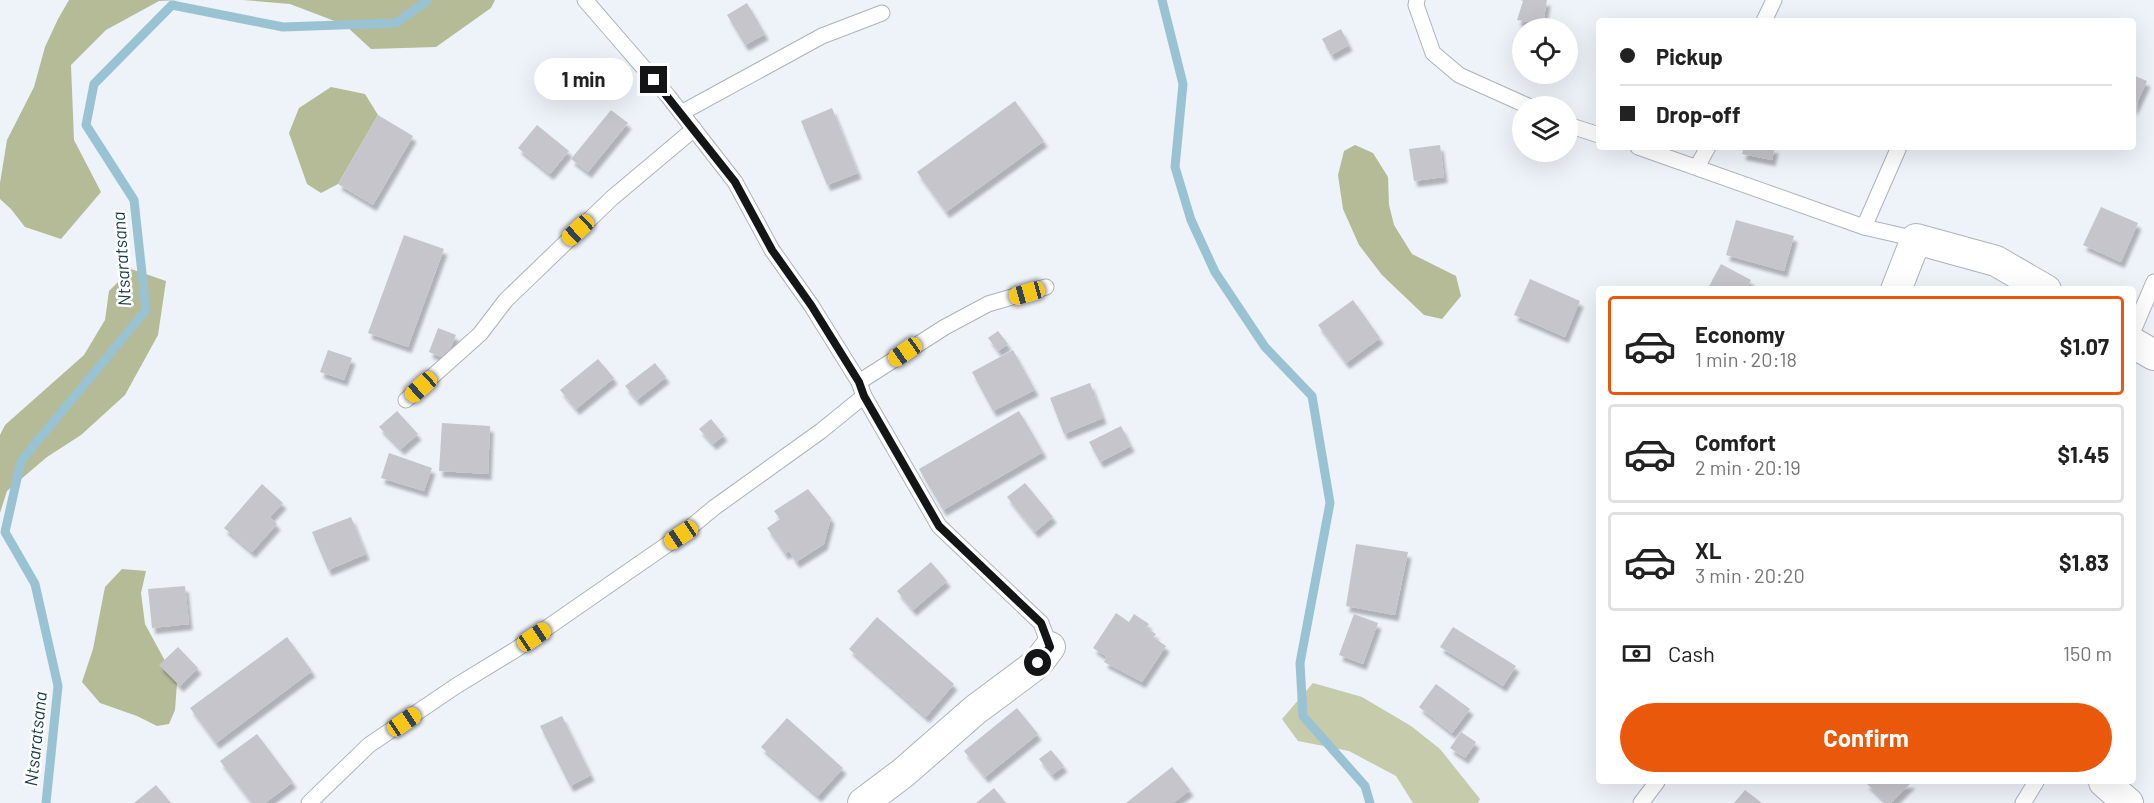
<!DOCTYPE html>
<html lang="en">
<head>
<meta charset="utf-8">
<style>
	:root { --surface:#fff; --page:#f2f2f2; --text:#222; --muted:#767676; --line:#e0e0e0; --accent:#ea580c }
	body { margin:0; font-family:Barlow,sans-serif; background:var(--page); color:var(--text); height:100vh; display:flex; flex-direction:column; font-size:22px; white-space:nowrap }
	* { box-sizing:border-box; margin:0 }
	p { font-size:20px; color:var(--muted) }
	.icon { flex:none; width:33px; height:33px; fill:none; stroke:currentColor; stroke-width:2; stroke-linecap:round; stroke-linejoin:round }
	.map { position:relative; flex:1; overflow:hidden }
	.side { position:absolute; left:1596px; top:286px; width:540px; height:498px; display:flex; flex-direction:column; background:var(--surface); border-radius:6px; box-shadow:0 6px 24px #0002 }
	.side>* { flex:none }
	.guide { position:absolute; left:1596px; top:18px; width:540px; height:132px; border-radius:6px; box-shadow:0 6px 24px #0002; display:grid; align-content:center; height:132px; padding:0 24px; background:var(--surface) }
	.controls { position:absolute; left:1512px; top:18px; display:grid; gap:12px }
	.controls a { display:grid; place-items:center; width:66px; height:66px; border-radius:50%; background:var(--surface); box-shadow:0 6px 24px #0002; font-size:30px }
	.end { position:absolute; width:27px; height:27px; margin:-14px; border:8px solid #141517; background:#fff; box-shadow:0 0 0 3px #fff }
	.from { border-radius:50% }
	.bubble { position:absolute; height:42px; border-radius:21px; background:var(--surface); box-shadow:0 6px 24px #0002; font-size:20px; font-weight:700; line-height:42px; text-align:center }
	.car { position:absolute; width:18px; height:36px; margin:-18px -9px; border-radius:8px; box-shadow:0 0 4px 2px #0007; background:linear-gradient(#f5c518 24%,#345 0 40%,#f5c518 0 76%,#345 0 86%,#f5c518 0) }
	.guide b { display:flex; align-items:center; gap:21px; height:57px; font-size:22px }
	.guide b+b { border-top:2px solid var(--line) }
	.guide i { width:15px; height:15px; background:var(--text) }
	ul { padding:10px 0 0; list-style:none }
	li { display:flex; align-items:center; gap:18px; height:99px; margin:0 12px 9px; padding:0 12px; border:3px solid var(--line); border-radius:6px }
	li div { flex:1 }
	li b { display:block; font-size:22px }
	li em { font-style:normal; font-weight:700 }
	li.active { border-color:var(--accent) }
	li>.icon { width:54px; height:54px; stroke-width:1.5 }
	.pay { display:flex; align-items:center; gap:15px; height:66px; padding:0 24px; font-size:22px }
	.pay p { margin-inline-start:auto }
	.cta { display:flex; gap:12px; margin-top:auto; padding:12px 24px }
	.cta a { flex:1; height:69px; border-radius:36px; background:var(--accent); color:#fff; font-size:24px; font-weight:700; line-height:69px; text-align:center }
	.map>svg:first-child { display:block }
	.green { fill:#c5cbab }
	.forest { fill:#b5bb97 }
	.lines { fill:none; stroke-linecap:round; stroke-linejoin:round }
	.stream { stroke:#99c3d3; stroke-width:9 }
	.building { fill:#c7c5cc; filter:url(#shadow) }
	.lane-casing { stroke:#afb3b9; stroke-width:17 }
	.street-casing { stroke:#afb3b9; stroke-width:32 }
	.lane { stroke:#fff; stroke-width:15 }
	.street { stroke:#fff; stroke-width:30 }
	.route { stroke:#141517; stroke-width:8 }
	.labels { text-anchor:middle; stroke-width:5; stroke-linejoin:round; paint-order:stroke }
	.water-label { font-size:18px; font-style:italic; fill:#153b48; stroke:#fff }
</style>
</head>
<body>
<div class="map">
<svg width="2154" height="803" viewBox="0 0 2154 803">
	<defs>
		<filter id="shadow"><feDropShadow dx="3.5" dy="6" stdDeviation="1.5" flood-color="#0004"/></filter>
	</defs>
	<rect width="100%" height="100%" fill="#eef2f9"/>
	<!-- green -->
	<path class="green" d="M 1313,683 L 1362,697 L 1411,726 L 1440,749 L 1480,799 L 1478,803 L 1413,803 L 1396,776 L 1349,751 L 1298,741 L 1282,719 Z"/>
	<!-- forest -->
	<g class="forest">
		<path d="M 69,0 L 179,0 L 159,1 L 106,30 L 71,65 L 74,140 L 101,192 L 61,239 L 25,227 L 11,209 L 0,199 L 0,183 L 7,140 L 34,87 L 45,47 L 58,19 Z"/>
		<path d="M 243,0 L 495,0 L 491,8 L 436,47 L 371,49 L 345,25 L 290,4 Z"/>
		<path d="M 331,87 L 365,94 L 378,115 L 338,184 L 321,193 L 307,184 L 289,133 L 299,108 Z"/>
		<path d="M 1355,145 L 1373,153 L 1388,177 L 1389,205 L 1394,225 L 1412,254 L 1456,276 L 1461,296 L 1442,319 L 1424,315 L 1382,275 L 1359,245 L 1343,209 L 1338,175 L 1344,151 Z"/>
		<path d="M 131,269 L 166,281 L 158,335 L 125,395 L 81,435 L 47,457 L 7,491 L 0,513 L 0,435 L 5,425 L 84,355 L 105,320 L 109,291 Z"/>
		<path d="M 122,569 L 146,571 L 141,593 L 145,624 L 177,683 L 175,710 L 169,724 L 157,726 L 137,716 L 100,703 L 82,682 L 93,649 L 105,587 Z"/>
	</g>
	<g class="lines">
		<!-- stream -->
		<g class="stream">
			<path d="M 1162,0 L 1183,84 L 1175,167 L 1191,220 L 1215,272 L 1265,347 L 1312,396 L 1330,503 L 1300,663 L 1303,716 L 1365,786 L 1370,803"/>
			<path d="M 46,803 L 58,686 L 35,584 L 5,532 L 21,461 L 146,310 L 134,200 L 86,125 L 94,84 L 172,5 L 283,27 L 396,23 L 428,0"/>
		</g>
	</g>
	<!-- building -->
	<g class="building">
		<path d="M 1521,0 L 1547,0 L 1543,24 L 1517,20 L 1523,1 Z"/>
		<path d="M 747,3 L 765,34 L 745,45 L 727,15 Z"/>
		<path d="M 1341,29 L 1349,45 L 1331,55 L 1322,39 Z"/>
		<path d="M 2133,75 L 2147,81 L 2133,111 Z"/>
		<path d="M 1015,101 L 1044,141 L 946,212 L 917,172 Z"/>
		<path d="M 832,108 L 858,173 L 827,185 L 801,121 Z"/>
		<path d="M 611,110 L 628,123 L 588,172 L 571,159 Z"/>
		<path d="M 378,115 L 413,136 L 373,205 L 338,184 Z"/>
		<path d="M 537,125 L 569,151 L 550,174 L 518,148 Z"/>
		<path d="M 1440,145 L 1444,177 L 1414,181 L 1409,149 Z"/>
		<path d="M 1744,147 L 1775,147 L 1772,160 L 1742,154 Z"/>
		<path d="M 2101,207 L 2138,223 L 2121,262 L 2083,245 Z"/>
		<path d="M 1736,220 L 1794,236 L 1784,271 L 1726,255 Z"/>
		<path d="M 404,235 L 444,249 L 408,347 L 368,333 Z"/>
		<path d="M 1721,264 L 1751,280 L 1746,290 L 1707,290 Z"/>
		<path d="M 1530,279 L 1580,301 L 1565,337 L 1514,315 Z"/>
		<path d="M 1353,300 L 1380,338 L 1346,363 L 1318,325 Z"/>
		<path d="M 438,328 L 456,335 L 446,359 L 429,352 Z"/>
		<path d="M 998,331 L 1008,344 L 998,351 L 988,338 Z"/>
		<path d="M 328,350 L 352,358 L 344,380 L 320,372 Z"/>
		<path d="M 1013,350 L 1035,390 L 993,411 L 972,372 Z"/>
		<path d="M 598,359 L 614,378 L 576,409 L 560,390 Z"/>
		<path d="M 655,363 L 666,377 L 637,400 L 625,386 Z"/>
		<path d="M 1090,383 L 1103,418 L 1064,434 L 1050,398 Z"/>
		<path d="M 397,411 L 418,434 L 401,449 L 379,427 Z"/>
		<path d="M 1019,411 L 1043,452 L 943,510 L 919,469 Z"/>
		<path d="M 711,419 L 724,435 L 713,444 L 699,429 Z"/>
		<path d="M 442,423 L 490,426 L 488,474 L 439,471 Z"/>
		<path d="M 1121,426 L 1131,446 L 1100,462 L 1089,442 Z"/>
		<path d="M 389,453 L 432,468 L 424,491 L 381,478 Z"/>
		<path d="M 1025,483 L 1053,517 L 1035,532 L 1007,497 Z"/>
		<path d="M 262,484 L 283,503 L 270,517 L 277,524 L 252,552 L 224,528 Z"/>
		<path d="M 808,489 L 831,518 L 824,544 L 796,562 L 789,551 L 785,554 L 767,528 L 780,519 L 774,511 Z"/>
		<path d="M 351,517 L 366,554 L 328,570 L 312,532 Z"/>
		<path d="M 1356,544 L 1408,552 L 1395,615 L 1346,606 Z"/>
		<path d="M 931,562 L 947,581 L 913,610 L 897,591 Z"/>
		<path d="M 185,586 L 189,624 L 152,628 L 148,589 Z"/>
		<path d="M 1116,613 L 1129,622 L 1134,614 L 1149,624 L 1146,628 L 1156,634 L 1153,637 L 1166,646 L 1142,682 L 1104,662 L 1107,657 L 1093,648 Z"/>
		<path d="M 1354,614 L 1378,623 L 1363,664 L 1339,655 Z"/>
		<path d="M 877,617 L 954,684 L 926,717 L 849,649 Z"/>
		<path d="M 1453,627 L 1516,666 L 1503,686 L 1440,647 Z"/>
		<path d="M 287,637 L 312,671 L 216,743 L 190,708 Z"/>
		<path d="M 178,647 L 198,668 L 180,686 L 159,665 Z"/>
		<path d="M 1436,684 L 1470,709 L 1452,733 L 1419,707 Z"/>
		<path d="M 1017,708 L 1038,734 L 985,777 L 964,751 Z"/>
		<path d="M 562,716 L 591,775 L 570,786 L 540,726 Z"/>
		<path d="M 787,718 L 843,768 L 818,796 L 761,747 Z"/>
		<path d="M 1461,732 L 1476,742 L 1465,758 L 1450,748 Z"/>
		<path d="M 257,734 L 293,782 L 265,803 L 252,803 L 220,761 Z"/>
		<path d="M 1051,750 L 1064,766 L 1052,775 L 1039,759 Z"/>
		<path d="M 1172,767 L 1190,790 L 1173,803 L 1126,803 Z"/>
		<path d="M 1865,782 L 1912,782 L 1891,803 L 1887,803 Z"/>
		<path d="M 156,785 L 171,803 L 134,803 Z"/>
		<path d="M 994,788 L 1006,803 L 976,803 Z"/>
		<path d="M 1745,790 L 1762,803 L 1734,803 Z"/>
	</g>
	<g class="lines">
		<defs>
			<g id="lane">
				<path d="M 585,0 L 668,96 L 735,182 L 772,250 L 811,305 L 859,382 L 864,396 L 939,526 L 1041,623 L 1050,647"/>
				<path d="M 1417,0 L 1416,5 L 1433,53 L 1459,75 L 1528,106"/>
				<path d="M 1764,21 L 1774,0"/>
				<path d="M 681,113 L 822,36 L 882,13"/>
				<path d="M 1568,125 L 1599,135"/>
				<path d="M 1638,147 L 1864,227 L 1916,239"/>
				<path d="M 1697,167 L 1708,147"/>
				<path d="M 1864,227 L 1899,147"/>
				<path d="M 2133,331 L 2154,282"/>
				<path d="M 859,382 L 945,327 L 988,304 L 1046,287"/>
				<path d="M 406,400 L 480,334 L 506,300 L 612,198 L 694,129"/>
				<path d="M 309,803 L 369,745 L 456,686 L 515,650 L 681,535 L 715,507 L 821,431 L 864,396"/>
				<path d="M 1641,803 L 1657,782"/>
				<path d="M 2023,803 L 2036,782"/>
			</g>
			<g id="street">
				<path d="M 1896,290 L 1916,239 L 1996,261 L 2046,290"/>
				<path d="M 2133,343 L 2154,355"/>
				<path d="M 2104,782 L 2128,803"/>
				<path d="M 863,803 L 903,773 L 975,710 L 1038,663 L 1050,647"/>
			</g>
		</defs>
		<!-- lane casing -->
		<use href="#lane" class="lane-casing"/>
		<!-- street casing -->
		<use href="#street" class="street-casing"/>
		<!-- lane -->
		<use href="#lane" class="lane"/>
		<!-- street -->
		<use href="#street" class="street"/>
	</g>
	<g class="lines">
		<!-- route -->
		<path class="route" d="M 654,80 L 735,182 L 772,250 L 811,305 L 859,382 L 864,396 L 939,526 L 1041,623 L 1050,647 L 1038,663"/>
	</g>
	<g class="labels">
		<!-- water labels -->
		<g class="water-label">
			<text transform="translate(122 259) rotate(-94)" y="6">Ntsaratsana</text>
			<text transform="translate(36 739) rotate(-84)" y="6">Ntsaratsana</text>
		</g>
	</g>
</svg>
<div class="controls">
<a><svg class="icon" aria-label="locate" viewBox="0 0 24 24"><circle cx="12" cy="12" r="6"/><path d="M12 2v4M12 18v4M2 12h4M18 12h4"/></svg></a>
<a><svg class="icon" aria-label="layers" viewBox="0 0 24 24"><path d="M12 4l9 5-9 5-9-5zM3 14l9 5 9-5"/></svg></a>
</div>
<i class="end from" style="left:1038px;top:663px"></i>
<i class="end" style="left:654px;top:80px"></i>
<div class="bubble" style="left:534px;top:58px;width:99px">1 min</div>
<i class="car" style="left:578px;top:230px;rotate:227deg"></i>
<i class="car" style="left:1027px;top:293px;rotate:254deg"></i>
<i class="car" style="left:905px;top:352px;rotate:235deg"></i>
<i class="car" style="left:421px;top:387px;rotate:228deg"></i>
<i class="car" style="left:681px;top:535px;rotate:236deg"></i>
<i class="car" style="left:534px;top:637px;rotate:56deg"></i>
<i class="car" style="left:404px;top:722px;rotate:56deg"></i>
<div class="guide">
<b><i class="from"></i>Pickup</b>
<b><i></i>Drop-off</b>
</div>
<section class="side">
<ul>
<li class="active"><svg class="icon" aria-label="car" viewBox="0 0 24 24"><path d="M5 17H2v-5l4-1 3-4h7l3 4 3 1v5h-3M9 17h6M6 11h13"/><circle cx="7" cy="17" r="2"/><circle cx="17" cy="17" r="2"/></svg><div><b>Economy</b><p>1 min · 20:18</p></div><em>$1.07</em></li>
<li><svg class="icon" aria-label="car" viewBox="0 0 24 24"><path d="M5 17H2v-5l4-1 3-4h7l3 4 3 1v5h-3M9 17h6M6 11h13"/><circle cx="7" cy="17" r="2"/><circle cx="17" cy="17" r="2"/></svg><div><b>Comfort</b><p>2 min · 20:19</p></div><em>$1.45</em></li>
<li><svg class="icon" aria-label="car" viewBox="0 0 24 24"><path d="M5 17H2v-5l4-1 3-4h7l3 4 3 1v5h-3M9 17h6M6 11h13"/><circle cx="7" cy="17" r="2"/><circle cx="17" cy="17" r="2"/></svg><div><b>XL</b><p>3 min · 20:20</p></div><em>$1.83</em></li>
</ul>
<div class="pay"><svg class="icon" aria-label="cash" viewBox="0 0 24 24"><path d="M3 7h18v10H3z"/><circle cx="12" cy="12" r="2"/></svg>Cash<p>150 m</p></div>
<div class="cta"><a>Confirm</a></div>
</section>
</div>
</body>
</html>
